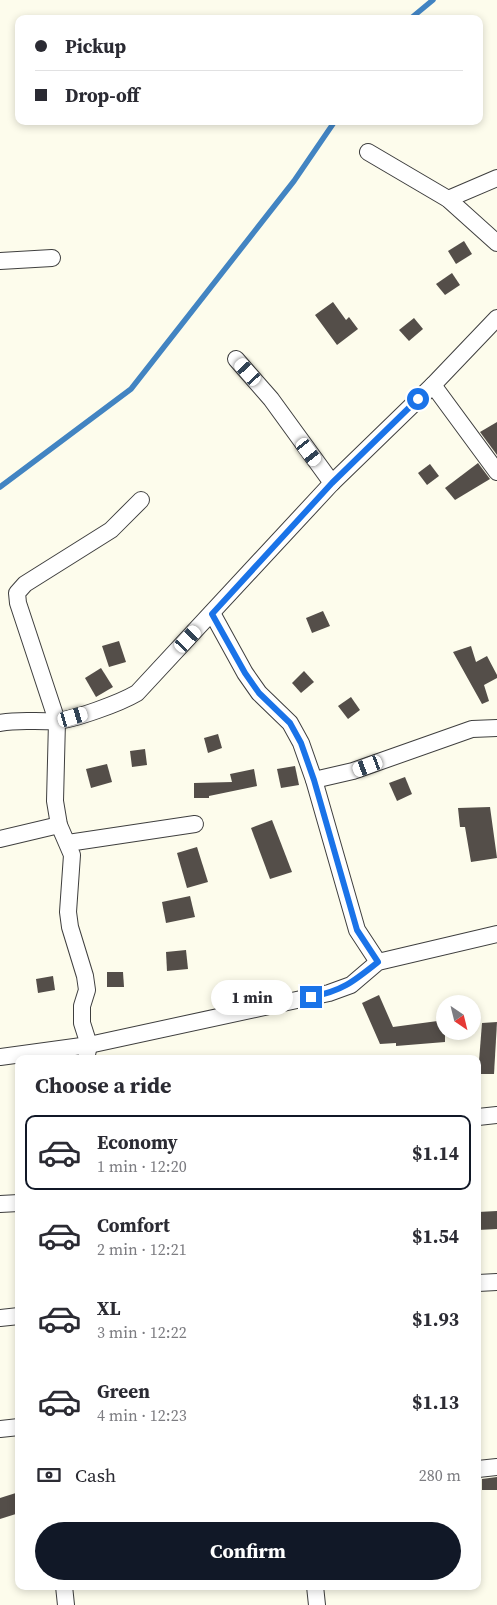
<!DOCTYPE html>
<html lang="en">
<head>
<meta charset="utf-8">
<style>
	:root { --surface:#fff; --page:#f2f2f3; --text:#2b2b33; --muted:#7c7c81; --line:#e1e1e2; --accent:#111827 }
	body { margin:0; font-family:"Source Serif 4",serif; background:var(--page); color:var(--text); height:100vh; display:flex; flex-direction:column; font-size:19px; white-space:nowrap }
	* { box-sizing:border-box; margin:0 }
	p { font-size:16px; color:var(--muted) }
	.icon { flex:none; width:28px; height:28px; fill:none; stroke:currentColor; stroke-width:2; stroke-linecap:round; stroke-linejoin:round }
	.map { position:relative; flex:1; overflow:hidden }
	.drawer { position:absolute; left:15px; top:1055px; width:466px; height:535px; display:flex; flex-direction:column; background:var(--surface); border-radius:10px; box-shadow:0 2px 8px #0003 }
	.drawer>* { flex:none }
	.guide { position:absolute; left:15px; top:15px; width:468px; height:110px; border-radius:10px; box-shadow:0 2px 8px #0003; display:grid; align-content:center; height:110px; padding:0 20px; background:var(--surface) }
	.needle { width:32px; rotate:145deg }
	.fabs { position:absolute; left:436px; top:995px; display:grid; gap:10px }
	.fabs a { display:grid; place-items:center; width:45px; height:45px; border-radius:50%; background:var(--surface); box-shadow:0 2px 8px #0003; font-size:25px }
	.end { position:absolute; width:22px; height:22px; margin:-11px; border:6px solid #1a73e8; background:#fff; box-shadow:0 0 0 2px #fff }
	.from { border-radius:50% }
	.bubble { position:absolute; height:35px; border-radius:18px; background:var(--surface); box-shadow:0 2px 8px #0003; font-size:16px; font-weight:700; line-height:35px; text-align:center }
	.car { position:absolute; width:15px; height:30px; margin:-15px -8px; border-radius:6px; box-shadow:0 0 4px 1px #0007; background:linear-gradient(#fff 24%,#345 0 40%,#fff 0 76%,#345 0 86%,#fff 0) }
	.guide b { display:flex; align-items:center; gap:18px; height:48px; font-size:19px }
	.guide b+b { border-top:1px solid var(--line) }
	.guide i { width:12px; height:12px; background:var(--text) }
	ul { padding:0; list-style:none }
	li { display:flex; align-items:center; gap:15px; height:75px; margin:0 10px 8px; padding:0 10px; border:2px solid transparent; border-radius:10px }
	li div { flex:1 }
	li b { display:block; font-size:19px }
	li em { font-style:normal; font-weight:700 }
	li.active { border-color:var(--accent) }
	li>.icon { width:45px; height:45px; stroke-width:1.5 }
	h2 { padding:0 20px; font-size:22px; line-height:60px }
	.pay { display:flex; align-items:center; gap:12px; height:55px; padding:0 20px; font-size:19px }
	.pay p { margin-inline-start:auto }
	.action { display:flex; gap:10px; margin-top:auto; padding:10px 20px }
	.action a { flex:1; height:58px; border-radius:30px; background:var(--accent); color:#fff; font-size:20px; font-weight:700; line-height:58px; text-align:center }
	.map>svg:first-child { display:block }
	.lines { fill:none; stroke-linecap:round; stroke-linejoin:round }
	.stream { stroke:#4284c2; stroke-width:5.5 }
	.building { fill:#544e49 }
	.minor-casing { stroke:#3f3f3f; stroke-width:18 }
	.minor { stroke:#fff; stroke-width:16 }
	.route { stroke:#1a73e8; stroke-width:6 }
</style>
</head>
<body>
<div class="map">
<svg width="497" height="1605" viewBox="0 0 497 1605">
	<rect width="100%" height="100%" fill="#fdfcec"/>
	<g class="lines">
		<!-- stream -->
		<g class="stream">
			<path d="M 410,19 L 433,0"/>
			<path d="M 0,487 L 131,389 L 294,181 L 335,121"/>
		</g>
	</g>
	<!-- building -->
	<g class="building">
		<path d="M 464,241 L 472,254 L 456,264 L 448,251 Z"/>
		<path d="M 452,273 L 460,285 L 445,295 L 436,284 Z"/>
		<path d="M 333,302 L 346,320 L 349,317 L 358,329 L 337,345 L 315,315 Z"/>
		<path d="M 414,318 L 423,329 L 409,341 L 399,330 Z"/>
		<path d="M 497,422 L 497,455 L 480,432 Z"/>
		<path d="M 478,463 L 490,479 L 455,500 L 445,488 Z"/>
		<path d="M 430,464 L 439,476 L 427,485 L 418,473 Z"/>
		<path d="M 323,611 L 330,626 L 312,633 L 306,618 Z"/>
		<path d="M 119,641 L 126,662 L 109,667 L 102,646 Z"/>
		<path d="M 471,646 L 476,662 L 487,656 L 497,675 L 497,678 L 484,685 L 489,701 L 482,704 L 453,652 Z"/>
		<path d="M 101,668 L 113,687 L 96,697 L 85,678 Z"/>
		<path d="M 304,671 L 314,682 L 301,693 L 292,683 Z"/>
		<path d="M 351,697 L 360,710 L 348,719 L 338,706 Z"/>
		<path d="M 218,734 L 222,748 L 208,753 L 204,738 Z"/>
		<path d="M 145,749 L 147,765 L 132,767 L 130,751 Z"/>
		<path d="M 107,764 L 112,782 L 91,788 L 86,769 Z"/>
		<path d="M 295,766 L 299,785 L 281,788 L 277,769 Z"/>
		<path d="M 254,769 L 257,786 L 209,796 L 209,798 L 194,798 L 194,783 L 232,782 L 230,774 Z"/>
		<path d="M 405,777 L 412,794 L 397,801 L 389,783 Z"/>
		<path d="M 490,807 L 497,858 L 471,862 L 465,827 L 460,827 L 458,808 Z"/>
		<path d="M 272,820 L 292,872 L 270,879 L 251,828 Z"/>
		<path d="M 197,847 L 208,882 L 187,888 L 177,853 Z"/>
		<path d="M 190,896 L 195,917 L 166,923 L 162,902 Z"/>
		<path d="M 186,950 L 188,969 L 167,971 L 166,952 Z"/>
		<path d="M 107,972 L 123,972 L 124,987 L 107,987 Z"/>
		<path d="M 53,976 L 55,990 L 38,993 L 36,979 Z"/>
		<path d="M 379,995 L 393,1027 L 445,1020 L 445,1042 L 396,1046 L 396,1043 L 380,1044 L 362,1003 Z"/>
		<path d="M 497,1022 L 494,1074 L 478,1074 L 482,1023 Z"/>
		<path d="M 497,1211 L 497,1229 L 478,1230 L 478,1212 Z"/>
		<path d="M 497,1477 L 497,1490 L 482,1490 L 482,1479 Z"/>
		<path d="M 19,1492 L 19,1513 L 0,1519 L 0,1498 Z"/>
	</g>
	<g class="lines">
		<defs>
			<g id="minor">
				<path d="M 368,152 L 448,199 L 497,243"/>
				<path d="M 448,199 L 497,178"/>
				<path d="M 0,261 L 52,258"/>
				<path d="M 236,359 L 271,399 L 332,483"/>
				<path d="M 433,385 L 497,472"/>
				<path d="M 212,613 L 245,673 L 259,693 L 290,723 L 301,743 L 314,780 L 357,930 L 378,962"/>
				<path d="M 0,723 C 19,719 36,722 55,721 C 74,720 120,703 137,693 L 332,483 L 433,385 L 497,318"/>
				<path d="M 314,780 L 353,771 L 472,729 L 497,728"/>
				<path d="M 0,839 L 59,825"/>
				<path d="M 68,843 L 195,824"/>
				<path d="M 0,1057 L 89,1045 L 329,993 L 351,985 L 378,962 L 497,934"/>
				<path d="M 86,1059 L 89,1045 L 82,1023 L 82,1006 L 87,990 L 85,976 L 70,927 L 68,912 L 72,855 L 59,825 L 55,801 L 57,721 L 18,603 L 17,593 L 25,584 L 111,530 L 141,500"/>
				<path d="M 478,1117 L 497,1115"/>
				<path d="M 0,1204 L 19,1203"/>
				<path d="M 478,1283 L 497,1282"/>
				<path d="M 0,1318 L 19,1316"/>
				<path d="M 0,1429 L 19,1427"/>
				<path d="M 478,1469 L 497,1467"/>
				<path d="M 64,1586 L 66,1605"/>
				<path d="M 315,1586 L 317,1605"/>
			</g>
		</defs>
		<!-- minor casing -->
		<use href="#minor" class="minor-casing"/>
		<!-- minor -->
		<use href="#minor" class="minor"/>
	</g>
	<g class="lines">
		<!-- route -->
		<path class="route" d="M 311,997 C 342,991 353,982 378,962 L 357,930 L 314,780 L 301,743 L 290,723 L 259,693 L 245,673 L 212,614 L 332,483 L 418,399"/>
	</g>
</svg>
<div class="fabs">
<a><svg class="needle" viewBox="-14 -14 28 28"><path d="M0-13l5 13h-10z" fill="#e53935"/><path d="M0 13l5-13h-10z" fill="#7c7c81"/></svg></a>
</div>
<i class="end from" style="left:418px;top:399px"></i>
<i class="end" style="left:311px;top:997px"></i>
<div class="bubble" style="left:211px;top:980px;width:82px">1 min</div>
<i class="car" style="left:248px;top:372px;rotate:318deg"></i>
<i class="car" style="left:309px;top:452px;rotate:143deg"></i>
<i class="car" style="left:188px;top:639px;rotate:43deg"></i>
<i class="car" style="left:73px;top:717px;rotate:74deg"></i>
<i class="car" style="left:368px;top:766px;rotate:249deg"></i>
<div class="guide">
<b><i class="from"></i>Pickup</b>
<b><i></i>Drop-off</b>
</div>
<section class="drawer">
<h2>Choose a ride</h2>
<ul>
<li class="active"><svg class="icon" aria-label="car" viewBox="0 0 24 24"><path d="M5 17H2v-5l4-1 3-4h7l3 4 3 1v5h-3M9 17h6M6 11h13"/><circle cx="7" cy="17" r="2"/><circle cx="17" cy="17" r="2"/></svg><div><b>Economy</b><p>1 min · 12:20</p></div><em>$1.14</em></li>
<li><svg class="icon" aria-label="car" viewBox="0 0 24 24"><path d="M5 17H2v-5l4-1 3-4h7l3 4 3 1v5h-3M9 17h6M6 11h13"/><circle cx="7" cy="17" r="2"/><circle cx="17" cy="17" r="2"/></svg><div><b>Comfort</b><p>2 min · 12:21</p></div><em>$1.54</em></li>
<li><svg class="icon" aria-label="car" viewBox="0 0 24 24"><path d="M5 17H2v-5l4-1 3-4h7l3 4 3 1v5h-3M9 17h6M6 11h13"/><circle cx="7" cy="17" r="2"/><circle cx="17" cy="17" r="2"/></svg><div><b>XL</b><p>3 min · 12:22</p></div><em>$1.93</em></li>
<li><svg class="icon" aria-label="car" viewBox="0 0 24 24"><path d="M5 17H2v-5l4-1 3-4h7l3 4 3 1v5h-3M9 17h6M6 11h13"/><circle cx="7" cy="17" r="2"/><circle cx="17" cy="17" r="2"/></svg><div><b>Green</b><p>4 min · 12:23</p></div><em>$1.13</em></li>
</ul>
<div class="pay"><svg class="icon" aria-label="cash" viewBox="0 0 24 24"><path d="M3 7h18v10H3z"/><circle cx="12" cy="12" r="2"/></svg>Cash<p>280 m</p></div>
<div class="action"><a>Confirm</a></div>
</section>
</div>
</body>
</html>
